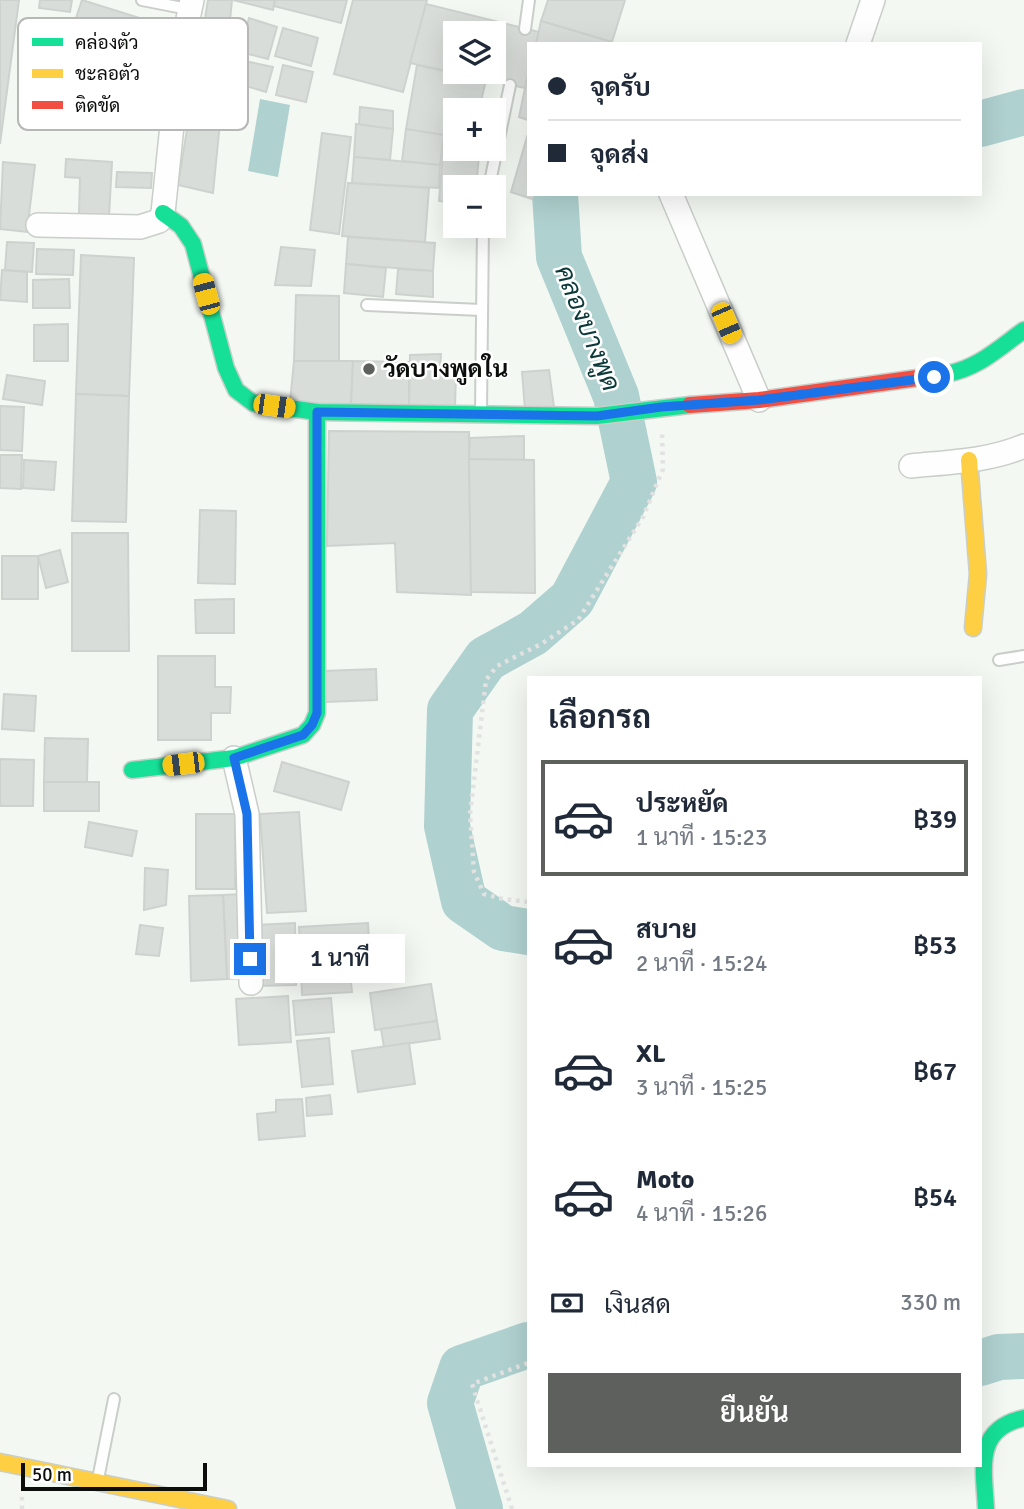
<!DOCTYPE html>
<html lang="th">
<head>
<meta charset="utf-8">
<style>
	:root { --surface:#fff; --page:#f6f6f7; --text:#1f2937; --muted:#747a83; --line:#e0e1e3; --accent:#5d605d }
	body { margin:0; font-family:Signika,Sarabun,sans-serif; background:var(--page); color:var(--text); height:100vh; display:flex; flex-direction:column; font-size:26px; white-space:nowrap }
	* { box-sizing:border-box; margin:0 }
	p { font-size:23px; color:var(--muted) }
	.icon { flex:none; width:38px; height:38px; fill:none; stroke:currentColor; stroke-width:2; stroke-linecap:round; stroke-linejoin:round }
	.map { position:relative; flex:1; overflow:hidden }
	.drawer { position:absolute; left:527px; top:676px; width:455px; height:791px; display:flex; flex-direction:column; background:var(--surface); border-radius:0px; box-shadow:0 7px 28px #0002 }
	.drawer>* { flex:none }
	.top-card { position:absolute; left:527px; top:42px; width:455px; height:154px; border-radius:0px; box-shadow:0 7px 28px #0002; display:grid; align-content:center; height:154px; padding:0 21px; background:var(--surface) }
	.tools { position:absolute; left:443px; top:21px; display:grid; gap:14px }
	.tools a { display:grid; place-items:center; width:63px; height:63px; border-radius:0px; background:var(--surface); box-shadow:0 7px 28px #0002; font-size:35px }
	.scale { position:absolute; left:21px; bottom:18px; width:186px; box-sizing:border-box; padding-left:7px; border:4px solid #0c0e0c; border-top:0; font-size:19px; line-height:24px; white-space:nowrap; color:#0c0e0c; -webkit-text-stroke:5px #fff; paint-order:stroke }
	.end { position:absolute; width:32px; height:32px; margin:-16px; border:9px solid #1a73e8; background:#fff; box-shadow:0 0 0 4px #fff }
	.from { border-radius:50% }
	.bubble { position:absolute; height:49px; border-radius:0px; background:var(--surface); box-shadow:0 7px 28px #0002; font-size:23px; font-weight:600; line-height:49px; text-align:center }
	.car { position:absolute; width:21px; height:42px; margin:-21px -10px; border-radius:9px; box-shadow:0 0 5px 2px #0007; background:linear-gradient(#f5c518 24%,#345 0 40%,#f5c518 0 76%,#345 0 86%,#f5c518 0) }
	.top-card b { display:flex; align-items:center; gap:24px; height:66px; font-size:26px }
	.top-card b+b { border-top:2px solid var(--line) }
	.top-card i { width:18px; height:18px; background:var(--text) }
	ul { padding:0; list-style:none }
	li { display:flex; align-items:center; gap:21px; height:116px; margin:0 14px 10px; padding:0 7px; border:4px solid transparent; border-radius:0px }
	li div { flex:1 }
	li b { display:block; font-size:26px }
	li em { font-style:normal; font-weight:600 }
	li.on { border-color:var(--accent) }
	li>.icon { width:63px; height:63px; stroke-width:1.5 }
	h2 { padding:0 21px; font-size:32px; line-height:84px }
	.pay { display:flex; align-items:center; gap:18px; height:77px; padding:0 21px; font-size:26px }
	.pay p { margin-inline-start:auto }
	.button { display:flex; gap:14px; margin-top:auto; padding:14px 21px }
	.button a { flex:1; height:80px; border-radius:0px; background:var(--accent); color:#fff; font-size:28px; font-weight:600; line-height:80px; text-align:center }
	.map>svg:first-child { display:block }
	.water { fill:#afd1cf }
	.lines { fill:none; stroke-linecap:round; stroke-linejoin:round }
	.river { stroke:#afd1cf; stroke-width:46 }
	.building { fill:#d9ddda; stroke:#ced2cf; stroke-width:2; fill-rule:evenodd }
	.lane-casing { stroke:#caceca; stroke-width:14 }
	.street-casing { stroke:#caceca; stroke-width:26 }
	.fast-casing { stroke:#caceca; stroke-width:19 }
	.slow-casing { stroke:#caceca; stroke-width:19 }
	.jam-casing { stroke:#caceca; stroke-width:19 }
	.path { stroke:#e1e2e1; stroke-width:4.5; stroke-dasharray:3.5 5; stroke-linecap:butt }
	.lane { stroke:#fdfefd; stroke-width:10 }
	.street { stroke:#fdfefd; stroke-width:23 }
	.fast { stroke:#16e098; stroke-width:16 }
	.slow { stroke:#ffcf43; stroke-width:16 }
	.jam { stroke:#f24e42; stroke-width:16 }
	.route { stroke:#1a73e8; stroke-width:9 }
	.poi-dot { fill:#5d605d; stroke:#fff; stroke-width:2.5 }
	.labels { text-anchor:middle; stroke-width:5; stroke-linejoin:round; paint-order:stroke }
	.poi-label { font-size:24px; font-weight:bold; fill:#0c0e0c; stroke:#fff; text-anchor:start }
	.water-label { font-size:26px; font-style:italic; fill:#0b3838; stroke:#fff }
	.key { fill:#fff; stroke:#b6b7b6; stroke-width:2 }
	.key-label { font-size:19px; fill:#0c0e0c }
</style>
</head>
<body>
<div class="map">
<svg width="1024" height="1509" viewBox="0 0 1024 1509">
	<rect width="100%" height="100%" fill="#f3f8f3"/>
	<!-- water -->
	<path class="water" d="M 260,99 L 290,105 L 278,177 L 248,171 Z"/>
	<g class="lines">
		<!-- river -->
		<g class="river">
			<path d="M 980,124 L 1024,112"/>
			<path d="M 528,932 L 503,928 L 464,901 L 447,826 L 450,710 L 486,659 L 533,633 L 572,599 L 634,482 L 616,396 L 559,257 L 555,194"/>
			<path d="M 980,1363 L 999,1357 L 1024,1356"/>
			<path d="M 480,1509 L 450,1403 L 462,1368 L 528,1345"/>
		</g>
	</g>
	<!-- building -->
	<g class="building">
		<path d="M 0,0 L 19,0 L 0,144 Z"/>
		<path d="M 40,0 L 72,0 L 70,12 L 39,8 Z"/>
		<path d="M 82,0 L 165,26 L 156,53 L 73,27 Z"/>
		<path d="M 208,0 L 232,0 L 213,193 L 178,185 Z"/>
		<path d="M 233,0 L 275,0 L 273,10 Z"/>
		<path d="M 275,0 L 347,0 L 341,23 L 274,6 Z"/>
		<path d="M 353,0 L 427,0 L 403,92 L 334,74 Z"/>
		<path d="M 548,0 L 625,0 L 612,42 L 541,21 Z"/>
		<path d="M 426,4 L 539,32 L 536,44 L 528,44 L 528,74 L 525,88 L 410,63 ZM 455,33 L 494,33 L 494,72 L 455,72 Z"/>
		<path d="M 249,18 L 277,27 L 268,59 L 240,52 Z"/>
		<path d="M 541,21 L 612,42 L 611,44 L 536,44 Z"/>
		<path d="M 283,28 L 318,38 L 311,66 L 275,56 Z"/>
		<path d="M 240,60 L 273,67 L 266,92 L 236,83 Z"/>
		<path d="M 283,65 L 313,72 L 306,102 L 276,95 Z"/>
		<path d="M 417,65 L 486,80 L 479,110 L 455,110 L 455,137 L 406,129 Z"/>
		<path d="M 528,74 L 528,120 L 519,117 Z"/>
		<path d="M 360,107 L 393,111 L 393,129 L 359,125 Z"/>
		<path d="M 356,124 L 393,129 L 390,160 L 354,157 Z"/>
		<path d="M 406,129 L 444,135 L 440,165 L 402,161 Z"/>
		<path d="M 322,133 L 351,137 L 339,234 L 310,230 Z"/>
		<path d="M 527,137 L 528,138 L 528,194 L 534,194 L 532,199 L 511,192 Z"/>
		<path d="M 443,153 L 479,156 L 476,187 L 455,187 L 455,203 L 439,201 Z"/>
		<path d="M 354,157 L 440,165 L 439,188 L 352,183 Z"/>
		<path d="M 66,159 L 112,162 L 109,216 L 79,215 L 80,178 L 65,177 Z"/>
		<path d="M 3,162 L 35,165 L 27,232 L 0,229 Z"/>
		<path d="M 117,172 L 152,173 L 151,188 L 116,187 Z"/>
		<path d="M 348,183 L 429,188 L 425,242 L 342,236 Z"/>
		<path d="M 348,237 L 435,243 L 433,271 L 346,264 Z"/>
		<path d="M 7,242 L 34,243 L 32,272 L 5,270 Z"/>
		<path d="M 281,247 L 315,250 L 311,286 L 275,285 Z"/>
		<path d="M 37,249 L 74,250 L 73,275 L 36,274 Z"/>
		<path d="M 81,255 L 134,258 L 129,396 L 76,394 Z"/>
		<path d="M 346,264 L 386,268 L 383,297 L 344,293 Z"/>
		<path d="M 398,269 L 433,271 L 433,297 L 396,294 Z"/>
		<path d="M 2,270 L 27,272 L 27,302 L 0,300 Z"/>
		<path d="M 69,279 L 70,308 L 33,308 L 33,280 Z"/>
		<path d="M 296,295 L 339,296 L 339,361 L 294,361 Z"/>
		<path d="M 68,324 L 68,361 L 34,361 L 34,325 Z"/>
		<path d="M 441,354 L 440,371 L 456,372 L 455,408 L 409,407 L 410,355 Z"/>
		<path d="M 294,361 L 353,361 L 351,406 L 290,402 Z"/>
		<path d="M 353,361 L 409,362 L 409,407 L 351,406 Z"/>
		<path d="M 549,370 L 554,407 L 525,410 L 522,372 Z"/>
		<path d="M 7,375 L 45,381 L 42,405 L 3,399 Z"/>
		<path d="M 76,394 L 129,396 L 126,522 L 72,521 Z"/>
		<path d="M 0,406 L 24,407 L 22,451 L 0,450 Z"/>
		<path d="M 329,431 L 469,432 L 471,595 L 397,592 L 395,543 L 327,546 Z"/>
		<path d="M 524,436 L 524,460 L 469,459 L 470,438 Z"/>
		<path d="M 0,455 L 22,455 L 21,489 L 0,488 Z"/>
		<path d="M 469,459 L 534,460 L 535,593 L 471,592 Z"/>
		<path d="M 24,460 L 56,462 L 54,490 L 23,488 Z"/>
		<path d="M 200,510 L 236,511 L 235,584 L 198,583 Z"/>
		<path d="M 72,533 L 128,533 L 129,651 L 72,651 Z"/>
		<path d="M 60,550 L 68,582 L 46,588 L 38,556 Z"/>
		<rect x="2" y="556" width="36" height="43"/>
		<path d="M 234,599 L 234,633 L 196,633 L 195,600 Z"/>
		<path d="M 158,656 L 215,656 L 215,687 L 231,687 L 230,713 L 211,713 L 211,740 L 158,740 Z"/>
		<path d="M 376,669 L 377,700 L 325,702 L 323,671 Z"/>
		<path d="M 4,694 L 36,696 L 34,731 L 2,729 Z"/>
		<path d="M 45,738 L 88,739 L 87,782 L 44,782 Z"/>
		<path d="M 0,759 L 34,760 L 33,806 L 0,806 Z"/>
		<path d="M 282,762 L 349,782 L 341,810 L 274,791 Z"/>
		<rect x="44" y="782" width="55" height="29"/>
		<path d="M 299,812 L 306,911 L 267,913 L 260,814 Z"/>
		<rect x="196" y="814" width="39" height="75"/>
		<path d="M 89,822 L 137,831 L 132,856 L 85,847 Z"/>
		<path d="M 145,868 L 168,870 L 166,905 L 144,910 Z"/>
		<path d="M 241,894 L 246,978 L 227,979 L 223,895 Z"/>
		<path d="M 223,895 L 227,979 L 191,981 L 189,896 Z"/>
		<path d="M 295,923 L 296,985 L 257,986 L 256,925 Z"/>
		<path d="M 368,923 L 369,943 L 349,944 L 349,964 L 301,967 L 299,927 Z"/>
		<path d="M 140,925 L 163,928 L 159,956 L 136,954 Z"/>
		<path d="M 349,964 L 352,992 L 302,995 L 301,967 Z"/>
		<path d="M 431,984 L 437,1021 L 375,1030 L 370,993 Z"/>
		<path d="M 288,996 L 291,1042 L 239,1045 L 236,999 Z"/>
		<path d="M 331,998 L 334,1032 L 296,1035 L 293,1001 Z"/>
		<path d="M 437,1021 L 440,1039 L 384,1047 L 381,1029 Z"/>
		<path d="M 329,1038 L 333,1084 L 302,1087 L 297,1041 Z"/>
		<path d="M 409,1043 L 415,1084 L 358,1092 L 352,1051 Z"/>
		<path d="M 330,1095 L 332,1114 L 307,1116 L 306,1098 Z"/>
		<path d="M 302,1099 L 305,1136 L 259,1140 L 257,1114 L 276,1112 L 276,1100 Z"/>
	</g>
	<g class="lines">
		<defs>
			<g id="lane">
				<path d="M 142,0 L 188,9"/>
				<path d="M 525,29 L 529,0"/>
				<path d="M 489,187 L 510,85"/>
				<path d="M 367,305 L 481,310"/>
				<path d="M 481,411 L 483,226"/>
				<path d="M 999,660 L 1024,656"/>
				<path d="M 98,1479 L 114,1399"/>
			</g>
			<g id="street">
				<path d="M 858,44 L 873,0"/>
				<path d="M 671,194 L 759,400"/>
				<path d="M 38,225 L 140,227 L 159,221 L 163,213 L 178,67 L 192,0"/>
				<path d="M 911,466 C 949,462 989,461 1024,446"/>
				<path d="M 234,758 L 247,814 L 251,983"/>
			</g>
			<g id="fast">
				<path d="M 163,213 L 181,226 L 193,244 L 226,368 L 236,390 L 253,403 L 317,412 L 597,416 L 690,405"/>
				<path d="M 946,374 C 977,369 999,348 1024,330"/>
				<path d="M 132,770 L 234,758 L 303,735 L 312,725 L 317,713 L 317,412"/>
				<path d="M 986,1509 C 984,1468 974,1429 1024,1418"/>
			</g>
			<g id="slow">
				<path d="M 969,460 L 978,574 L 973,628"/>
				<path d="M 0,1462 L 228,1509"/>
			</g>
			<path id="jam" d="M 690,405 L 759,400 L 946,374"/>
		</defs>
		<!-- lane casing -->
		<use href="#lane" class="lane-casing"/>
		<!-- street casing -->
		<use href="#street" class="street-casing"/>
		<!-- fast casing -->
		<use href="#fast" class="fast-casing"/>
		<!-- slow casing -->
		<use href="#slow" class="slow-casing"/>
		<!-- jam casing -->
		<use href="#jam" class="jam-casing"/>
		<!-- path -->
		<g class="path">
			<path d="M 528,902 L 503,899 L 484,894 L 474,872 L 470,814 L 486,680 L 497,666 L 541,644 L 578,620 L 643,517 L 663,469 L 662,432"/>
			<path d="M 22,1509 L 22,1492"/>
			<path d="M 512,1509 L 472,1384 L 528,1363"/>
		</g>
		<!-- lane -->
		<use href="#lane" class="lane"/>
		<!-- street -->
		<use href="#street" class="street"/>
		<!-- fast -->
		<use href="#fast" class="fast"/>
		<!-- slow -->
		<use href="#slow" class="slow"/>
		<!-- jam -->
		<use href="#jam" class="jam"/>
	</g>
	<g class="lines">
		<!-- route -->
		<path class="route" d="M 250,959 L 247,814 L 234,758 L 303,735 L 312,725 L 317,713 L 317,412 L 597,416 L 661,407 L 759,400 L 934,377"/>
	</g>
	<!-- markers -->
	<circle class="poi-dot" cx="369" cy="369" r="7"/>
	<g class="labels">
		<!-- poi labels -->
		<g class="poi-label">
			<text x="383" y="377">วัดบางพูดใน</text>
		</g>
		<!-- water labels -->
		<g class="water-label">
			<text transform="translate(588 328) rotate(68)" y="9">คลองบางพูด</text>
		</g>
	</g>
	<!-- legend -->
	<rect x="18" y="18" width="230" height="112" rx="10" class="key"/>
	<rect x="32" y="38" width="31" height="8" fill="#16e098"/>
	<rect x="32" y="69" width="31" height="9" fill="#ffcf43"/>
	<rect x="32" y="101" width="31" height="8" fill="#f24e42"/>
	<g class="key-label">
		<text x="75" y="49">คล่องตัว</text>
		<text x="75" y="80">ชะลอตัว</text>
		<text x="75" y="112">ติดขัด</text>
	</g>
</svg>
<div class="tools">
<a><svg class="icon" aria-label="layers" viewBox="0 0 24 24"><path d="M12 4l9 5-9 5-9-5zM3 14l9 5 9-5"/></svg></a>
<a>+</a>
<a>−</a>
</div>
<div class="scale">50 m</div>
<i class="end from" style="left:934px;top:377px"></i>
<i class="end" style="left:250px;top:959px"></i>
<div class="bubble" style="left:275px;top:934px;width:130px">1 นาที</div>
<i class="car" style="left:206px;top:294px;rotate:345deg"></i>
<i class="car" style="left:726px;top:323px;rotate:157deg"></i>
<i class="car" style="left:274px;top:406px;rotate:98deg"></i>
<i class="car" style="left:183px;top:764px;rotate:263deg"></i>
<div class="top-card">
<b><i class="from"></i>จุดรับ</b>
<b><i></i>จุดส่ง</b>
</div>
<section class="drawer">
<h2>เลือกรถ</h2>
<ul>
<li class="on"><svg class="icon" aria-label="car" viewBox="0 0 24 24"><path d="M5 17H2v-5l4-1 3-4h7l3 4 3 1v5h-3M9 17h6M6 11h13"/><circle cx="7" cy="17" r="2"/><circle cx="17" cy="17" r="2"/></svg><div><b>ประหยัด</b><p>1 นาที · 15:23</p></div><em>฿39</em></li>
<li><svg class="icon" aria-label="car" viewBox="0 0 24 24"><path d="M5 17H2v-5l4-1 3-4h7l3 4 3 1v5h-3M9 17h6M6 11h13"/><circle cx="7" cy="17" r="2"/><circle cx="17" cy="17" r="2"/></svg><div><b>สบาย</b><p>2 นาที · 15:24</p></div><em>฿53</em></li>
<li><svg class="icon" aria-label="car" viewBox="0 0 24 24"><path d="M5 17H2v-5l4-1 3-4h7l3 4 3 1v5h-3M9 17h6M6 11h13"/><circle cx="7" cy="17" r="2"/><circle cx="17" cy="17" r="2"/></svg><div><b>XL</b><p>3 นาที · 15:25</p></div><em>฿67</em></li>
<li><svg class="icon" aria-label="car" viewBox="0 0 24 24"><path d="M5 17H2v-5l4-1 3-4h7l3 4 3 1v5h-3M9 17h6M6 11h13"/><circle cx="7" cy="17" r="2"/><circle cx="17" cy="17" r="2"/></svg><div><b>Moto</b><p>4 นาที · 15:26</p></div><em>฿54</em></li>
</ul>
<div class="pay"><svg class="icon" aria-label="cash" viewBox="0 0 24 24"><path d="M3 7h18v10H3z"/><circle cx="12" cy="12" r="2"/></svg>เงินสด<p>330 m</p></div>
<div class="button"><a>ยืนยัน</a></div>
</section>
</div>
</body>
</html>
